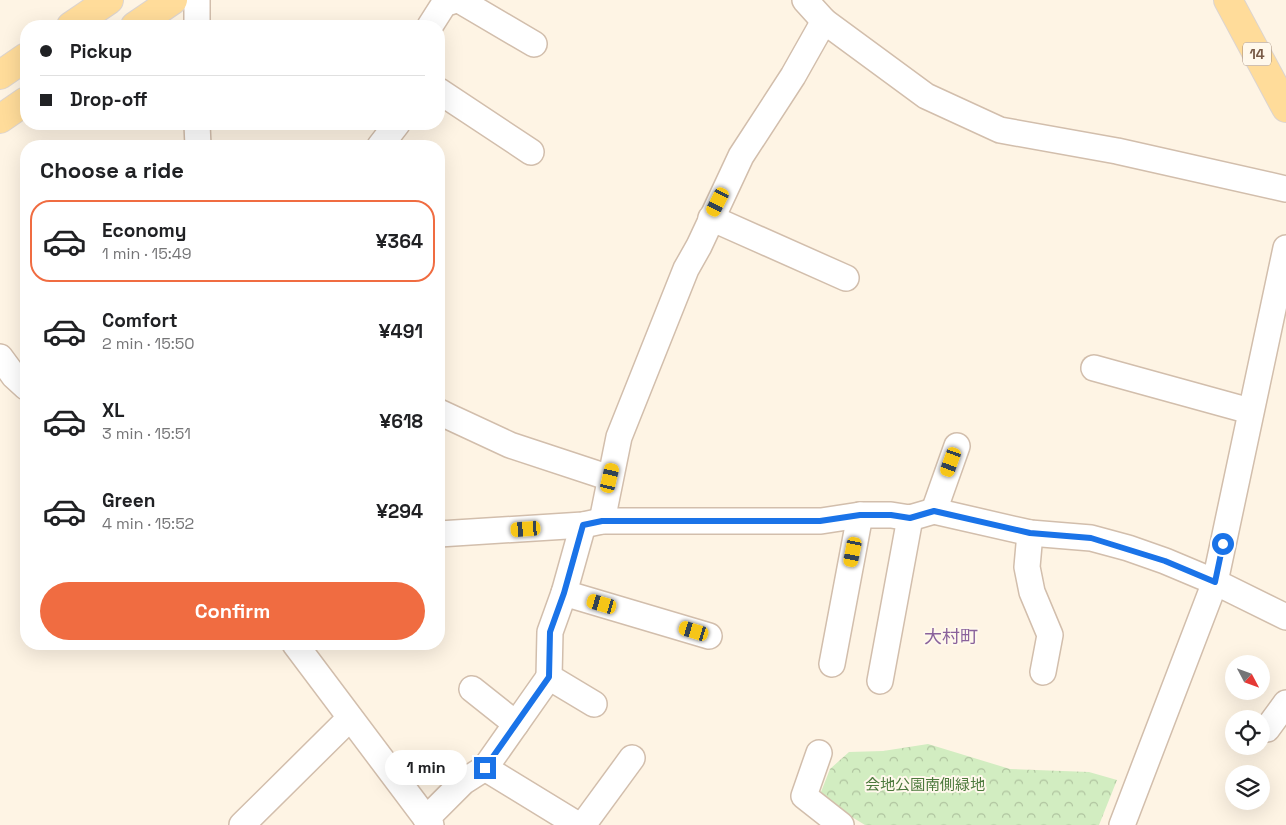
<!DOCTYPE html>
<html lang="en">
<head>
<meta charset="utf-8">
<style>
	:root { --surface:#fff; --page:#f2f2f2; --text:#202124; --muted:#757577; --line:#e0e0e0; --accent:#f06c41 }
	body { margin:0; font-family:"Space Grotesk","Noto Sans JP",sans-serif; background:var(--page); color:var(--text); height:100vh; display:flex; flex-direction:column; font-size:19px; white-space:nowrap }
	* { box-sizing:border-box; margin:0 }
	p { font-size:16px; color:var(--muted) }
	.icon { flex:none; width:28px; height:28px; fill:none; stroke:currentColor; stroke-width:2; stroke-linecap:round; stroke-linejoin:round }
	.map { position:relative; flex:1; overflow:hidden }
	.side { position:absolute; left:20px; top:140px; width:425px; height:510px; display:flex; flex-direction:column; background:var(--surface); border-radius:20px; box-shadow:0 5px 20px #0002 }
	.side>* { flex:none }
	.hud { position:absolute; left:20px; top:20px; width:425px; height:110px; border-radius:20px; box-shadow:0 5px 20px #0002; display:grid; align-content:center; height:110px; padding:0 20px; background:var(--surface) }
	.needle { width:32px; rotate:131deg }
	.buttons { position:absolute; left:1225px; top:655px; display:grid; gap:10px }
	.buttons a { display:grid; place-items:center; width:45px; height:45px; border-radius:50%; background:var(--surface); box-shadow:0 5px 20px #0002; font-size:25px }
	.end { position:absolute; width:22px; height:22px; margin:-11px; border:6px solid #1a73e8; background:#fff; box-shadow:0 0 0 2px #fff }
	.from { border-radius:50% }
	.bubble { position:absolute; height:35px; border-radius:18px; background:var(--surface); box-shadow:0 5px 20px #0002; font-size:16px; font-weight:700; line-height:35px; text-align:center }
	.car { position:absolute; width:15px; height:30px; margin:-15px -8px; border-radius:6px; box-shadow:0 0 4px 1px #0007; background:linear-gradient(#f5c518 24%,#345 0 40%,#f5c518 0 76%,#345 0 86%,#f5c518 0) }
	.hud b { display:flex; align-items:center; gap:18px; height:48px; font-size:19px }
	.hud b+b { border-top:1px solid var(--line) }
	.hud i { width:12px; height:12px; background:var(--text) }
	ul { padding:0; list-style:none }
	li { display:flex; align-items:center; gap:15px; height:82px; margin:0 10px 8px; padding:0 10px; border:2px solid transparent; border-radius:20px }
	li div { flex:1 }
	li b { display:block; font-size:19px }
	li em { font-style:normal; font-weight:700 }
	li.current { border-color:var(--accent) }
	li>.icon { width:45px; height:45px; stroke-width:1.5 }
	h2 { padding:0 20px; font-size:22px; line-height:60px }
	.primary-button { display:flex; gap:10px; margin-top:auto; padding:10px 20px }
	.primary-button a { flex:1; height:58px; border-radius:30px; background:var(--accent); color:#fff; font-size:20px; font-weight:700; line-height:58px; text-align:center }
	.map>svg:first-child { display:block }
	.park { fill:url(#park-crowns) }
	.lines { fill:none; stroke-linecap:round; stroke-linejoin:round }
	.minor-casing { stroke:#d2beac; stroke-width:28 }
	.major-casing { stroke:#dcd4cf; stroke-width:30 }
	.minor { stroke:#fff; stroke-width:25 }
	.major { stroke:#ffdc9a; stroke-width:28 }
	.route { stroke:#1a73e8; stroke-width:6 }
	.labels { text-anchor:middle; stroke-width:4; stroke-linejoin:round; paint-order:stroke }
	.shield { fill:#fff8ec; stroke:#a08978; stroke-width:1 }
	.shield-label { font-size:14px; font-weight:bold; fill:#785a47 }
	.park-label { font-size:15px; fill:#4c793c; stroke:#fff8ec }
	.quarter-label { font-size:18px; fill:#8a629c; stroke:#fff8ec }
</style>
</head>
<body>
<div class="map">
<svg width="1286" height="825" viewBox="0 0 1286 825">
	<defs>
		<pattern id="park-crowns" width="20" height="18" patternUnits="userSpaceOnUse" patternTransform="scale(1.25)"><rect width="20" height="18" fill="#d2edc1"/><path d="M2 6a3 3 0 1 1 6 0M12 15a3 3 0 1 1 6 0" fill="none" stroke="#afc39f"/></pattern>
	</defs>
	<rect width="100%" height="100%" fill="#fef4e4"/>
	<!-- park -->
	<path class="park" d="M 928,744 L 1010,769 L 1089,772 L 1117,780 L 1099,825 L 865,825 L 819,797 L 830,769 L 849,752 L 883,751 Z"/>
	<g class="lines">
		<defs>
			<g id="minor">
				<path d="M 197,0 L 197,26"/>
				<path d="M 459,0 L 534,44"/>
				<path d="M 805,0 L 824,21 L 926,96 L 1000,130 L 1117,151 L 1286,189"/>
				<path d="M 430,26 L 444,4 L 456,0"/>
				<path d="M 439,91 L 531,152"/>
				<path d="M 197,124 L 198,146"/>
				<path d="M 380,146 L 397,124"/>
				<path d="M 711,218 L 846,278"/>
				<path d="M 0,357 L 14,376 L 26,387"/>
				<path d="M 1094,368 L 1250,411"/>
				<path d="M 439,412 L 510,445 L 610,478"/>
				<path d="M 934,511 L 957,446"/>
				<path d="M 602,521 L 619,437 L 686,269 L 699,246 L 741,156 L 793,76 L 824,21"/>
				<path d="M 583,525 L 564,593 L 709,636"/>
				<path d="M 1030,533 L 1027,567 L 1032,592 L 1050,635 L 1043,672"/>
				<path d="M 439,534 L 583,525 L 602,521 L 821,521 L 860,515 L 891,515 L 910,518 L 934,511 L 1030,533 L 1091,538 L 1128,548 L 1165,561 L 1215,582 L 1286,617"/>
				<path d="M 564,593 L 550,632 L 549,677 L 594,704"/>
				<path d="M 295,644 L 431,825"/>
				<path d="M 832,664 L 860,515"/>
				<path d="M 880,681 L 910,518"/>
				<path d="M 472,689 L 516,724"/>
				<path d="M 1267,729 L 1286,703"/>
				<path d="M 819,753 L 804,796 L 841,825"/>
				<path d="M 485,768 L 578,825"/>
				<path d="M 426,819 L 463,782 L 485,768 L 549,677"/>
				<path d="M 242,825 L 350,718"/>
				<path d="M 583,825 L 632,758"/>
				<path d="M 1122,825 L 1215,582 L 1286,248"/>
			</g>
			<g id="major">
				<path d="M 1228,0 L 1286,108"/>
				<path d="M 71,26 L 109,0"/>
				<path d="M 135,26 L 173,0"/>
				<path d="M 0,75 L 26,57"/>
				<path d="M 0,119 L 26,101"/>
			</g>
		</defs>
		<!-- minor casing -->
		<use href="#minor" class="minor-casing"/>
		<!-- major casing -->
		<use href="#major" class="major-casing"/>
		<!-- minor -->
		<use href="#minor" class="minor"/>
		<!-- major -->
		<use href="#major" class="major"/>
	</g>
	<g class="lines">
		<!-- route -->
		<path class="route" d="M 485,768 L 549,677 L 550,632 L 564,593 L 583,525 L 602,521 L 820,521 L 860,515 L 891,515 L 910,518 L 934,511 L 1030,533 L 1091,538 L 1165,561 L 1215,582 L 1223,544"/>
	</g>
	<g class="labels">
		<!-- shield labels -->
		<rect class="shield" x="1243" y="42.5" width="28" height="23" rx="4"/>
		<g class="shield-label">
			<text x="1257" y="59">14</text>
		</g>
		<!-- park labels -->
		<g class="park-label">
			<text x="925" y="790">会地公園南側緑地</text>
		</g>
		<!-- quarter labels -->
		<g class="quarter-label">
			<text x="951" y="643">大村町</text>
		</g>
	</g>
</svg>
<div class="buttons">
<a><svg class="needle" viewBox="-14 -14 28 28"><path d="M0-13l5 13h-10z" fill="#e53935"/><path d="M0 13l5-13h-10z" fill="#757577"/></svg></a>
<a><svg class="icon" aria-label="locate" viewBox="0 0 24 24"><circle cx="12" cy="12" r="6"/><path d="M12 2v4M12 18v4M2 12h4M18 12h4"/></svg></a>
<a><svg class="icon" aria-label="layers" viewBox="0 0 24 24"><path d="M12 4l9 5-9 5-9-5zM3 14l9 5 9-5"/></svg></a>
</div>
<i class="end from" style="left:1223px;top:544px"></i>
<i class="end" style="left:485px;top:768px"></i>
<div class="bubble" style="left:385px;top:750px;width:82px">1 min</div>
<i class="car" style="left:718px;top:202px;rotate:207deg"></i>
<i class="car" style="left:951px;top:462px;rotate:200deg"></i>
<i class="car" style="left:610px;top:478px;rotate:13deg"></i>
<i class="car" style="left:526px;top:529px;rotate:266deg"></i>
<i class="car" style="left:853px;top:552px;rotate:191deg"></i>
<i class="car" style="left:602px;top:604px;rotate:286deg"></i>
<i class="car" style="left:694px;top:631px;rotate:287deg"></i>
<div class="hud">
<b><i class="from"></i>Pickup</b>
<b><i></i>Drop-off</b>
</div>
<section class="side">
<h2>Choose a ride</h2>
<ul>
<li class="current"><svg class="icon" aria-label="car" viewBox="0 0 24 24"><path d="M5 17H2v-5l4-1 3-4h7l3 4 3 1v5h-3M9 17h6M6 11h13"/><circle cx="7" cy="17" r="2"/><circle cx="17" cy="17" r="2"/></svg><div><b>Economy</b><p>1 min · 15:49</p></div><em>¥364</em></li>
<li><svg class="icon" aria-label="car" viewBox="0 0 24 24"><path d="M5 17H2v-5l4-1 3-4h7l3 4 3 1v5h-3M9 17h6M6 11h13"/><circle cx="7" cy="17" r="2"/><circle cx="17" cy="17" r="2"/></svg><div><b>Comfort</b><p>2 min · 15:50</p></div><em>¥491</em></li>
<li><svg class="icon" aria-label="car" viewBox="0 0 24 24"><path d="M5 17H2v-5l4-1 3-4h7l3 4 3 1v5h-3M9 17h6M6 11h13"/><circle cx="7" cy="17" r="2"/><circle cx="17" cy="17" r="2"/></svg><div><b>XL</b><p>3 min · 15:51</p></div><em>¥618</em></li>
<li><svg class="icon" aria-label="car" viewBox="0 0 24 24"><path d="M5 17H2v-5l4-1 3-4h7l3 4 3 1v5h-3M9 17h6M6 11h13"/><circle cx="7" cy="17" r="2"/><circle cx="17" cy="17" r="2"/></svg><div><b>Green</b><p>4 min · 15:52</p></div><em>¥294</em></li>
</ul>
<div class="primary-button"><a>Confirm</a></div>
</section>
</div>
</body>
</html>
